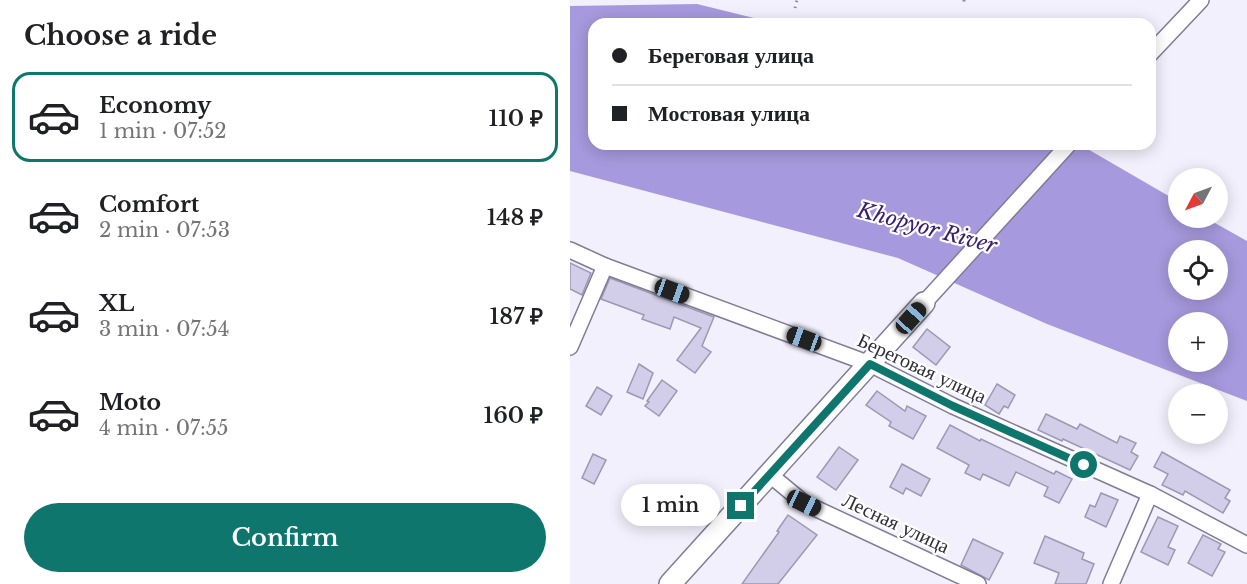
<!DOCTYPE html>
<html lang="en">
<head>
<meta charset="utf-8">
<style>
	:root { --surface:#fff; --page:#f2f2f2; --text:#202124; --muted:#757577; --line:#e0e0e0; --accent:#0f766e }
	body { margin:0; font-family:"Libre Baskerville",serif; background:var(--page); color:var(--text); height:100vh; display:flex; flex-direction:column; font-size:22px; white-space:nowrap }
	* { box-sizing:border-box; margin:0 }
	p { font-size:20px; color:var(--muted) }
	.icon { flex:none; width:33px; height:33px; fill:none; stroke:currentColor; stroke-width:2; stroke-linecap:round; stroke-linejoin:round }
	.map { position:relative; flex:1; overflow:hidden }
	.side { display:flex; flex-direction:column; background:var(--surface); width:570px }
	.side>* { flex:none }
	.guide { position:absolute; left:18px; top:18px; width:568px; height:132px; border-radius:18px; box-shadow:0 3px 15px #0003; display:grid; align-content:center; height:132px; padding:0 24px; background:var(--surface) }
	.needle { width:39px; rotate:229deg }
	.buttons { position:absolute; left:598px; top:168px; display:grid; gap:12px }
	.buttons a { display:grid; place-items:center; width:60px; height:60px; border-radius:50%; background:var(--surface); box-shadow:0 3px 15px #0003; font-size:30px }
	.end { position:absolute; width:27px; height:27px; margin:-14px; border:8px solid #0f766e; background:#fff; box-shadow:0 0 0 3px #fff }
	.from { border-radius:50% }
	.bubble { position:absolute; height:42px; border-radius:21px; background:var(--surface); box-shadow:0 3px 15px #0003; font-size:20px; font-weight:600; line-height:42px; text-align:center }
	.car { position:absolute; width:18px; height:36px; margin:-18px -9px; border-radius:8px; box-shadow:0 0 4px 2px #0007; background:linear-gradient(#222 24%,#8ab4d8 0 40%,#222 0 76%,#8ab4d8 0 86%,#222 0) }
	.guide b { display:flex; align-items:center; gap:21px; height:57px; font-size:22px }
	.guide b+b { border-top:2px solid var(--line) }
	.guide i { width:15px; height:15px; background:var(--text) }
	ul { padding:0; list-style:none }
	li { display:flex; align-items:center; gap:18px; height:90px; margin:0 12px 9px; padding:0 12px; border:3px solid transparent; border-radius:18px }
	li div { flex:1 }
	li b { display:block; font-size:22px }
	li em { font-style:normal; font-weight:600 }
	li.active { border-color:var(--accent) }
	li>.icon { width:54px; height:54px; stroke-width:1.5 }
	h2 { padding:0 24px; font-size:27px; line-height:72px }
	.button { display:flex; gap:12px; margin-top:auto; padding:12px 24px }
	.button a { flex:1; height:69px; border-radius:36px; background:var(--accent); color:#fff; font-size:24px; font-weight:600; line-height:69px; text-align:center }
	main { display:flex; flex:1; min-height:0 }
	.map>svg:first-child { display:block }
	.water { fill:#a699dd; fill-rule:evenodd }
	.building { fill:#d2ceea; stroke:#9c98b3; stroke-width:1.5 }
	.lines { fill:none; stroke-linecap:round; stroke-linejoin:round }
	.street-casing { stroke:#807c96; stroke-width:18 }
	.secondary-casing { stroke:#807c96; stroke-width:24 }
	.path { stroke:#8d8b97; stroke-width:3; stroke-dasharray:1.5 4.5; stroke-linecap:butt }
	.street { stroke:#fff; stroke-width:15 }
	.secondary { stroke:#fff; stroke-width:21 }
	.route { stroke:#0f766e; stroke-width:8 }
	.labels { text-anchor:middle; stroke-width:4.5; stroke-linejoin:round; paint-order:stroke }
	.street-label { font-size:20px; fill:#302e39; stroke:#fff }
	.water-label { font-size:21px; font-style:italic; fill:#3a216f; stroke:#fff }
</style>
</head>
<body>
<main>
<section class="side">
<h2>Choose a ride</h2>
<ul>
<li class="active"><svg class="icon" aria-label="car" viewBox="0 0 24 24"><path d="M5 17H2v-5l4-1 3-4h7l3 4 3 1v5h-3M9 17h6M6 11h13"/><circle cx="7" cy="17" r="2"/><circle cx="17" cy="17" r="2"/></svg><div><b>Economy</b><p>1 min · 07:52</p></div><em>110 ₽</em></li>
<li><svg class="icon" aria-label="car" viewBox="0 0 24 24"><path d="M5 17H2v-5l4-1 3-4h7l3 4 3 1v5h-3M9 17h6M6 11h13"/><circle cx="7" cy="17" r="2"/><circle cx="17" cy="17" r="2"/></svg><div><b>Comfort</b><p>2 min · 07:53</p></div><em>148 ₽</em></li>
<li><svg class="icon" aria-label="car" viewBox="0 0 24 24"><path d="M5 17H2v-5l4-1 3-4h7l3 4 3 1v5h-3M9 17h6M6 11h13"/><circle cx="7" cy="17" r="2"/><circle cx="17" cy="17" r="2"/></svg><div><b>XL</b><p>3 min · 07:54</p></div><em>187 ₽</em></li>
<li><svg class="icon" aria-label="car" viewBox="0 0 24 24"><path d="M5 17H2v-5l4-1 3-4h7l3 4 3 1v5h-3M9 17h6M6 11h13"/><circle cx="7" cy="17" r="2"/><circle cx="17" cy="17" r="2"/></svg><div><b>Moto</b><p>4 min · 07:55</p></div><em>160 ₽</em></li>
</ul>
<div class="button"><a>Confirm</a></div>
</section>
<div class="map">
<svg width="677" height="584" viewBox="0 0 677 584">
	<rect width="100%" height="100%" fill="#f2f0fc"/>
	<!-- water -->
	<path class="water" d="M 127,4 L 208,24 L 24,24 L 24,144 L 509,144 L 609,202 L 609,218 L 636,218 L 677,241 L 677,401 L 477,324 L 328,258 L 0,171 L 0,6 ZM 609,250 L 648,250 L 648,290 L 609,290 ZM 609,322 L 648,322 L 648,362 L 609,362 Z"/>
	<!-- building -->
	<g class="building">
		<path d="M 0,263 L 21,273 L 12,295 L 0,289 Z"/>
		<path d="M 40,278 L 144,317 L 132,346 L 141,352 L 125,373 L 107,360 L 131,328 L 104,317 L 100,329 L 72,319 L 74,315 L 31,299 Z"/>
		<path d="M 357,329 L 380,347 L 366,365 L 343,347 Z"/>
		<path d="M 69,364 L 83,373 L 73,399 L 57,392 Z"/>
		<path d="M 92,380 L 107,391 L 89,416 L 75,406 L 79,402 L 77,401 Z"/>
		<path d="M 427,384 L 445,395 L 438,408 L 434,406 L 429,414 L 415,405 Z"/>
		<path d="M 27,387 L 42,396 L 31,415 L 16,406 Z"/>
		<path d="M 307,391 L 335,411 L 337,406 L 356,416 L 343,439 L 319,426 L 321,422 L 296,405 Z"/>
		<path d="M 476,414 L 507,429 L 510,424 L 547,443 L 550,436 L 566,443 L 561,452 L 568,456 L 560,470 L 493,439 L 492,441 L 468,430 Z"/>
		<path d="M 380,425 L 410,441 L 411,439 L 484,474 L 486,471 L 502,479 L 489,503 L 474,496 L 478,487 L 446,472 L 439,486 L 413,474 L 410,480 L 395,473 L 399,465 L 367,448 Z"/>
		<path d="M 269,447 L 288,460 L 266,490 L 247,477 Z"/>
		<path d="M 592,452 L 660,490 L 655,498 L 660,501 L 653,513 L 615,491 L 613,495 L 592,485 L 598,474 L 584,467 Z"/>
		<path d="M 23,454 L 36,460 L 24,484 L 12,478 Z"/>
		<path d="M 332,464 L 360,479 L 351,496 L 336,488 L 333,494 L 320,487 Z"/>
		<path d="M 531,493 L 548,500 L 536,527 L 515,517 L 520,505 L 525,507 Z"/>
		<path d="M 218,515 L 247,535 L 208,584 L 172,584 L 209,532 L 207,531 Z"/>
		<path d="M 588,517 L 608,526 L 598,547 L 605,550 L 598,565 L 571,552 Z"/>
		<path d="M 633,535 L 651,544 L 648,549 L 655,552 L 642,576 L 618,563 Z"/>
		<path d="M 475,536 L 514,553 L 512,559 L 524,564 L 516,584 L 485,584 L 489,573 L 464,563 Z"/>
		<path d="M 403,539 L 433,553 L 419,580 L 391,565 Z"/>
	</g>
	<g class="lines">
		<defs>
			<g id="street">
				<path d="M 580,54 L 631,0"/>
				<path d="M 0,250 L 35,266 L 300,364 L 383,406 L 580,494 L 677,545"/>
				<path d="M 354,303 L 499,144"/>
				<path d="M 0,347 L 35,266"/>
				<path d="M 199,474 L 234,503 L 408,584"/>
				<path d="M 541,584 L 580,494"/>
			</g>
			<path id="secondary" d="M 100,584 L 354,303"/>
		</defs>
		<!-- street casing -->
		<use href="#street" class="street-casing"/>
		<!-- secondary casing -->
		<use href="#secondary" class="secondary-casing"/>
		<!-- path -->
		<g class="path">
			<path d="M 394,0 L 394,3"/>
			<path d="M 225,8 L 227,0"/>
		</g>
		<!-- street -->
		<use href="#street" class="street"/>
		<!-- secondary -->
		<use href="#secondary" class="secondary"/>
	</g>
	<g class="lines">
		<!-- route -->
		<path class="route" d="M 171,506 L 300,364 L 383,406 L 514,465"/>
	</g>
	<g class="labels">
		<!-- street labels -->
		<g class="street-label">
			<text transform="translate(352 368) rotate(25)" y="7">Береговая улица</text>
			<text transform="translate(326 523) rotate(25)" y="7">Лесная улица</text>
		</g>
		<!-- water labels -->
		<g class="water-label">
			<text transform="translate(357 228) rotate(15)" y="7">Khopyor River</text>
		</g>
	</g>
</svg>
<div class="buttons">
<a><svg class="needle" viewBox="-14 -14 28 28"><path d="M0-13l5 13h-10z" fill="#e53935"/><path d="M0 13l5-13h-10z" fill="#757577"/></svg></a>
<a><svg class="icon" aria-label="locate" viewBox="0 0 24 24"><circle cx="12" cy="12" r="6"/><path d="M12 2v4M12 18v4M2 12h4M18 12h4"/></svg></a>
<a>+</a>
<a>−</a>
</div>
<i class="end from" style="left:514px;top:465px"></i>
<i class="end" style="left:171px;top:506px"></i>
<div class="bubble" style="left:51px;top:484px;width:99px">1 min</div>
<i class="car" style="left:102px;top:291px;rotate:110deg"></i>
<i class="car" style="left:341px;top:318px;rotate:42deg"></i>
<i class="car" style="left:234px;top:339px;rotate:290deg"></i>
<i class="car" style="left:234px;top:503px;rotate:115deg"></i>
<div class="guide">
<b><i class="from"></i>Береговая улица</b>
<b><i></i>Мостовая улица</b>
</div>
</div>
</main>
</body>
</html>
